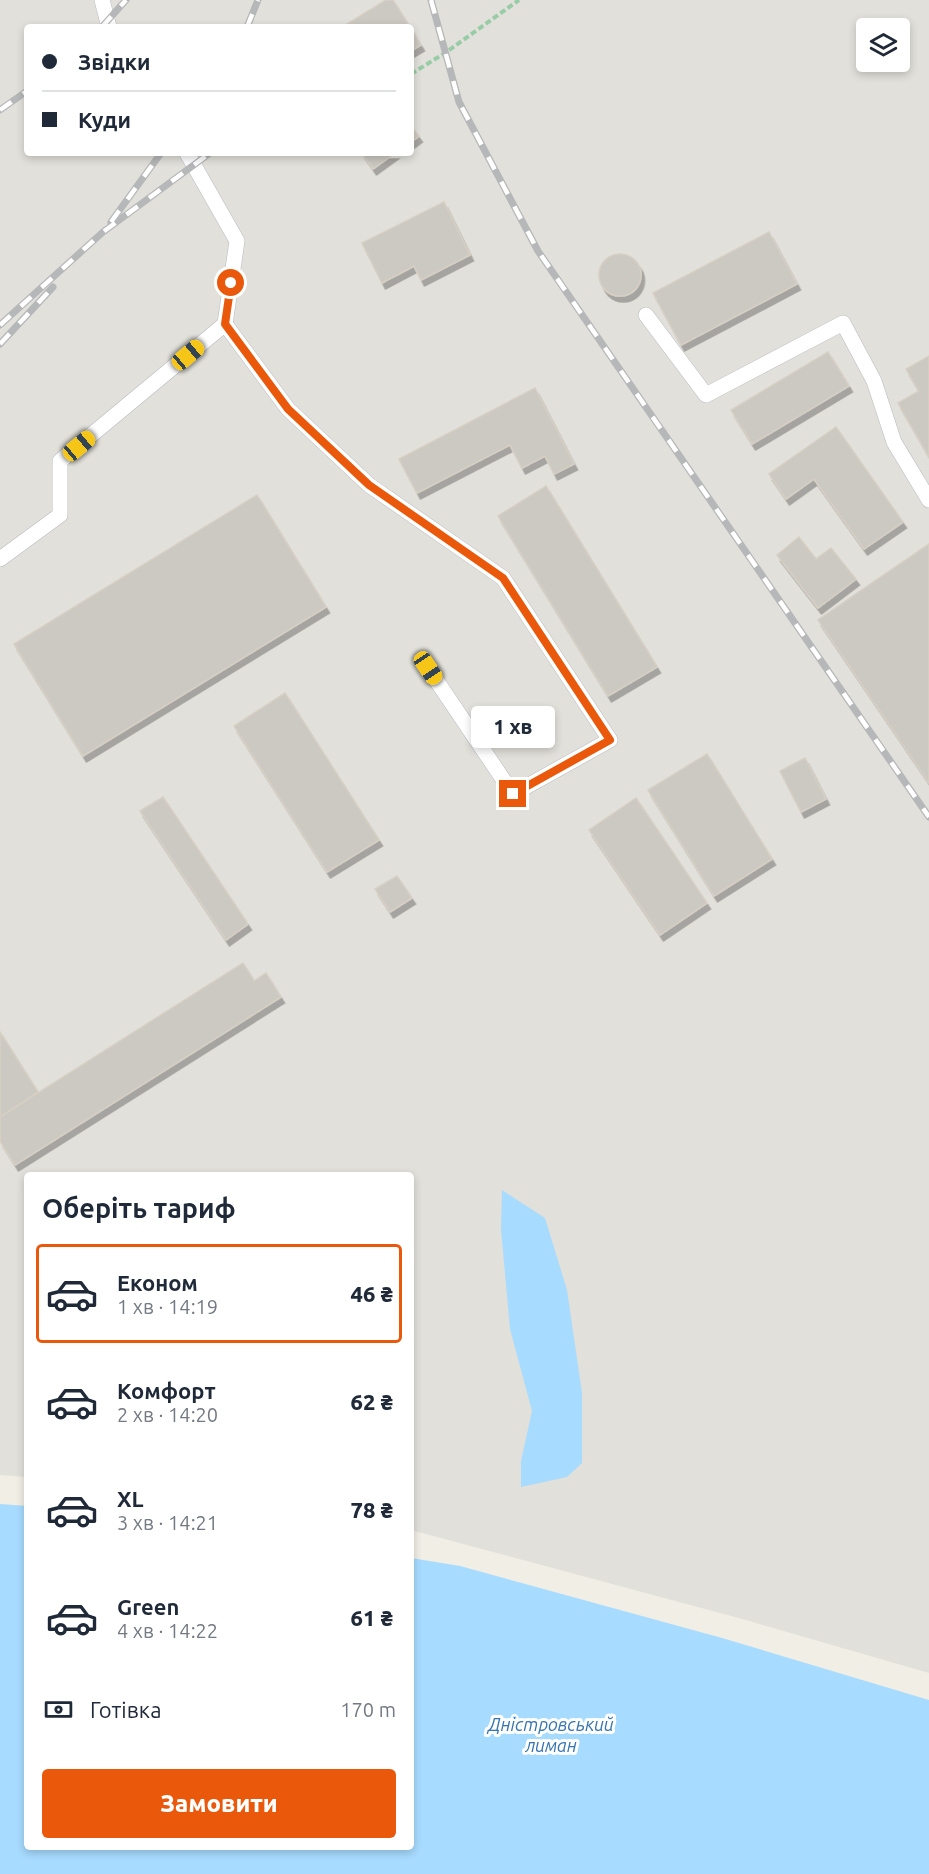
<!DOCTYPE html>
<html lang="uk">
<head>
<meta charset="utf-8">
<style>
	:root { --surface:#fff; --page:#f6f6f7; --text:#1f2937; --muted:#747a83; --line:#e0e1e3; --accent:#ea580c }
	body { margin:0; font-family:Ubuntu,sans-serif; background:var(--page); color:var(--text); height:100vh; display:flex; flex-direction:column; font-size:22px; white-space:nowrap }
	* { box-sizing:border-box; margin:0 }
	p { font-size:20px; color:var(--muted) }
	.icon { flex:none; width:33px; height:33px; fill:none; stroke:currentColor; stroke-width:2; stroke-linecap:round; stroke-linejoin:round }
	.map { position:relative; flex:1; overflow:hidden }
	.details { position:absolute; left:24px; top:1172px; width:390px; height:678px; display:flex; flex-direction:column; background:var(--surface); border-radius:6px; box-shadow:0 3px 9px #0003 }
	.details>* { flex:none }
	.guide { position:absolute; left:24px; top:24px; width:390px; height:132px; border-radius:6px; box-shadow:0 3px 9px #0003; display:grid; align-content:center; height:132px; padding:0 18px; background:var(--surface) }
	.fabs { position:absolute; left:856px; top:18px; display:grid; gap:12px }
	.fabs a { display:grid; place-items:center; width:54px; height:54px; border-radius:6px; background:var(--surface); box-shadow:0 3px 9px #0003; font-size:30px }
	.end { position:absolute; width:27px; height:27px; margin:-14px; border:8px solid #ea580c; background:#fff; box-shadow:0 0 0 3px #fff }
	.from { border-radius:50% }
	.bubble { position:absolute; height:42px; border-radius:6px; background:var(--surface); box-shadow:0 3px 9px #0003; font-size:20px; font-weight:800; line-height:42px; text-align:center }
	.car { position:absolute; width:18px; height:36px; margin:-18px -9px; border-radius:8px; box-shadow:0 0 4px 2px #0007; background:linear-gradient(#f5c518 24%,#345 0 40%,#f5c518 0 76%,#345 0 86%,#f5c518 0) }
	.guide b { display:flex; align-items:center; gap:21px; height:57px; font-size:22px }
	.guide b+b { border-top:2px solid var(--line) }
	.guide i { width:15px; height:15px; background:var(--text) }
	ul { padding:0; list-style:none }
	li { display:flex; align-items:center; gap:18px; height:99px; margin:0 12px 9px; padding:0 6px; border:3px solid transparent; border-radius:6px }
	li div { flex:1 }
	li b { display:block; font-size:22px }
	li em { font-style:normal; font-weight:800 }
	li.current { border-color:var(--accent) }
	li>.icon { width:54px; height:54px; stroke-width:1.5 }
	h2 { padding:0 18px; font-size:27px; line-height:72px }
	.pay { display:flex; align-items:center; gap:15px; height:66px; padding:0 18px; font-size:22px }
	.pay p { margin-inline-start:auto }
	.button { display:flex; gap:12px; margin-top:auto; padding:12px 18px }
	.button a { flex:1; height:69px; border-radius:6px; background:var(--accent); color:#fff; font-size:24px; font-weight:800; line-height:69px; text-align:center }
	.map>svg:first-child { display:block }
	.industrial { fill:#e1e0da; fill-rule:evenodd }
	.water { fill:#a7dbff }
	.building { fill:#ccc8c2; stroke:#d6cfc3; stroke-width:1.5; filter:url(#shadow) }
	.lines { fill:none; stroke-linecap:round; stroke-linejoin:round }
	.service-casing { stroke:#b8bbc0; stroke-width:16 }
	.path { stroke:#98cca6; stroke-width:4; stroke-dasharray:6 3; stroke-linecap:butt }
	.service { stroke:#fff; stroke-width:15 }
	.rail-casing { stroke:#b6b7b8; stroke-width:7 }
	.rail { stroke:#fff; stroke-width:4.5; stroke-dasharray:14; stroke-linecap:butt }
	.route { stroke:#ea580c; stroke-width:8 }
	.labels { text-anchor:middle; stroke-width:6; stroke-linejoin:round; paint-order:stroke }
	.water-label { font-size:18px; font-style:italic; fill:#3775b1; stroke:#fff }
</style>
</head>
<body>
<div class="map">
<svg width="929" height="1874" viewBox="0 0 929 1874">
	<defs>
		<filter id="shadow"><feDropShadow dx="3.5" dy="6" stdDeviation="0" flood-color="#0004"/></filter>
	</defs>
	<rect width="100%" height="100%" fill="#f0eee5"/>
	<!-- industrial -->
	<path class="industrial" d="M 0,0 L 929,0 L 929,1673 L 735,1617 L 411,1530 L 411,1174 L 27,1174 L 27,1477 L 0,1475 ZM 27,27 L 411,27 L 411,153 L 27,153 ZM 867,28 L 900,28 L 900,62 L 867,62 Z"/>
	<!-- water -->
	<g class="water">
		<path d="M 502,1190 L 545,1218 L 567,1290 L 582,1393 L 582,1463 L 567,1477 L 521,1487 L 521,1461 L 532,1411 L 510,1329 L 501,1229 Z"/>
		<path d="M 0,1504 L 27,1506 L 27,1846 L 411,1846 L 411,1558 L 460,1566 L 722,1638 L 929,1700 L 929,1874 L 0,1874 Z"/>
	</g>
	<!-- building -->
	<g class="building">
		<path d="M 386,0 L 393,0 L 410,27 L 342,27 Z"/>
		<path d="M 411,29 L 421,45 L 411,51 Z"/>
		<path d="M 411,126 L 419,136 L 411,142 Z"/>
		<path d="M 362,153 L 395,153 L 373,169 Z"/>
		<path d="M 444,202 L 470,255 L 421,280 L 414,266 L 382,283 L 362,243 Z"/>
		<path d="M 769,232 L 797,284 L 681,345 L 653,293 Z"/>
		<circle cx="620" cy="275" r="21"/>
		<path d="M 828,352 L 849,386 L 752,444 L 731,410 Z"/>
		<path d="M 929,356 L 929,457 L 898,403 L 919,391 L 906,369 Z"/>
		<path d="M 535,388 L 574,464 L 554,474 L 545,456 L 522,468 L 510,445 L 417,493 L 399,459 Z"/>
		<path d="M 836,427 L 903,522 L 864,549 L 814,479 L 786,499 L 769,474 Z"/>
		<path d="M 546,486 L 657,667 L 608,696 L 498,516 Z"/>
		<path d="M 257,495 L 326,607 L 83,756 L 14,644 Z"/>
		<path d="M 799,537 L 816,559 L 831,548 L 856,579 L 818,608 L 777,555 Z"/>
		<path d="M 929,544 L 929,783 L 818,620 Z"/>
		<path d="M 285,693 L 379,840 L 327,872 L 234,726 Z"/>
		<path d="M 707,754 L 772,859 L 714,896 L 648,790 Z"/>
		<path d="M 805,758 L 826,799 L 801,812 L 780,771 Z"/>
		<path d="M 163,797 L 248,924 L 226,940 L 140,811 Z"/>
		<path d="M 636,798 L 707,903 L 660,935 L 589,830 Z"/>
		<path d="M 397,876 L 412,898 L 390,912 L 375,889 Z"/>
		<path d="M 243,963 L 254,981 L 266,973 L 281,997 L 15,1165 L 0,1141 L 0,1117 Z"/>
		<path d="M 0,1032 L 38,1092 L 0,1117 Z"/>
	</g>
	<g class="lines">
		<defs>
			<g id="service">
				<path d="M 102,0 L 109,27"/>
				<path d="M 646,315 L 706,395 L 843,323 L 874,381 L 894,442 L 929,500"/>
				<path d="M 225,324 L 288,409 L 369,485 L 503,578 L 610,740 L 513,794 L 428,668"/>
				<path d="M 0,559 L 60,515 L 60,461 L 225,324 L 237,241 L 187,153"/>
			</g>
		</defs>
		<!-- service casing -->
		<use href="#service" class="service-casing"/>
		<!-- path -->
		<path class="path" d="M 411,74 L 445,53 L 519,0"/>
		<!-- service -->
		<use href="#service" class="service"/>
		<defs>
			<g id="rail">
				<path d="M 431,0 L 459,102 L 538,251 L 929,817"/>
				<path d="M 102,27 L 126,0"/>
				<path d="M 247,27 L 258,0"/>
				<path d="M 0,110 L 27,91"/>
				<path d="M 111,222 L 161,153"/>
				<path d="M 0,325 L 103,232 L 210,153"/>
				<path d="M 0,344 L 53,287"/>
			</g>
		</defs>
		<!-- rail casing -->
		<use href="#rail" class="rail-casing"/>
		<!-- rail -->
		<use href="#rail" class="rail"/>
	</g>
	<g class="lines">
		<!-- route -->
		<path class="route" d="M 231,283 L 225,324 L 288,409 L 369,485 L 503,578 L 610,740 L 513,794"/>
	</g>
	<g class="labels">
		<!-- water labels -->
		<g class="water-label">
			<text x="551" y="1731">Дністровський<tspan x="551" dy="21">лиман</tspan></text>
		</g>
	</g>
</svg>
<div class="fabs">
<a><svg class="icon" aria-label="layers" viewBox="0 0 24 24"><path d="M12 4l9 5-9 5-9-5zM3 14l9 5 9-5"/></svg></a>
</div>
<i class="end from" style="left:231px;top:283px"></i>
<i class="end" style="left:513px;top:794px"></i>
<div class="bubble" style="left:471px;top:706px;width:84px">1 хв</div>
<i class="car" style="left:188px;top:355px;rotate:50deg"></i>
<i class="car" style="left:79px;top:446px;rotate:50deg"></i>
<i class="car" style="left:428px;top:668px;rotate:146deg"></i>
<div class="guide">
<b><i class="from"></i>Звідки</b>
<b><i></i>Куди</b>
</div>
<section class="details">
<h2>Оберіть тариф</h2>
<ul>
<li class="current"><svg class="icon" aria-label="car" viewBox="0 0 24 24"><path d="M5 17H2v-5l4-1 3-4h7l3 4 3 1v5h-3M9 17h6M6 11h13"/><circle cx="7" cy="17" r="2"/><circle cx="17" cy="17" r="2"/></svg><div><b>Економ</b><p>1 хв · 14:19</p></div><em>46 ₴</em></li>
<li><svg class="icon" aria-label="car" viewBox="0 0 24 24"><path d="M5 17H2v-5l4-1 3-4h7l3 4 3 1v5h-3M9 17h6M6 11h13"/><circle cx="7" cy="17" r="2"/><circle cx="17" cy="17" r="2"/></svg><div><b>Комфорт</b><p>2 хв · 14:20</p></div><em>62 ₴</em></li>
<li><svg class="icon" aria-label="car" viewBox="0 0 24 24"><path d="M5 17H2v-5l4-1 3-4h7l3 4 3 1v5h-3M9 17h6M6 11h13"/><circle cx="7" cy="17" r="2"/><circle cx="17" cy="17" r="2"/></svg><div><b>XL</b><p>3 хв · 14:21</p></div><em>78 ₴</em></li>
<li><svg class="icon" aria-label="car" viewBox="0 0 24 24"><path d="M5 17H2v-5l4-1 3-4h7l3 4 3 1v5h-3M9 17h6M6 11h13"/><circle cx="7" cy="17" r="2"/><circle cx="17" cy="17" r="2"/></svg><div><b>Green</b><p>4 хв · 14:22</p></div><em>61 ₴</em></li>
</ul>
<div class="pay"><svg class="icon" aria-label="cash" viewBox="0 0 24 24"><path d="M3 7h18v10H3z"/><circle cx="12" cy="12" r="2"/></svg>Готівка<p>170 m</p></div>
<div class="button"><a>Замовити</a></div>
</section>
</div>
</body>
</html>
